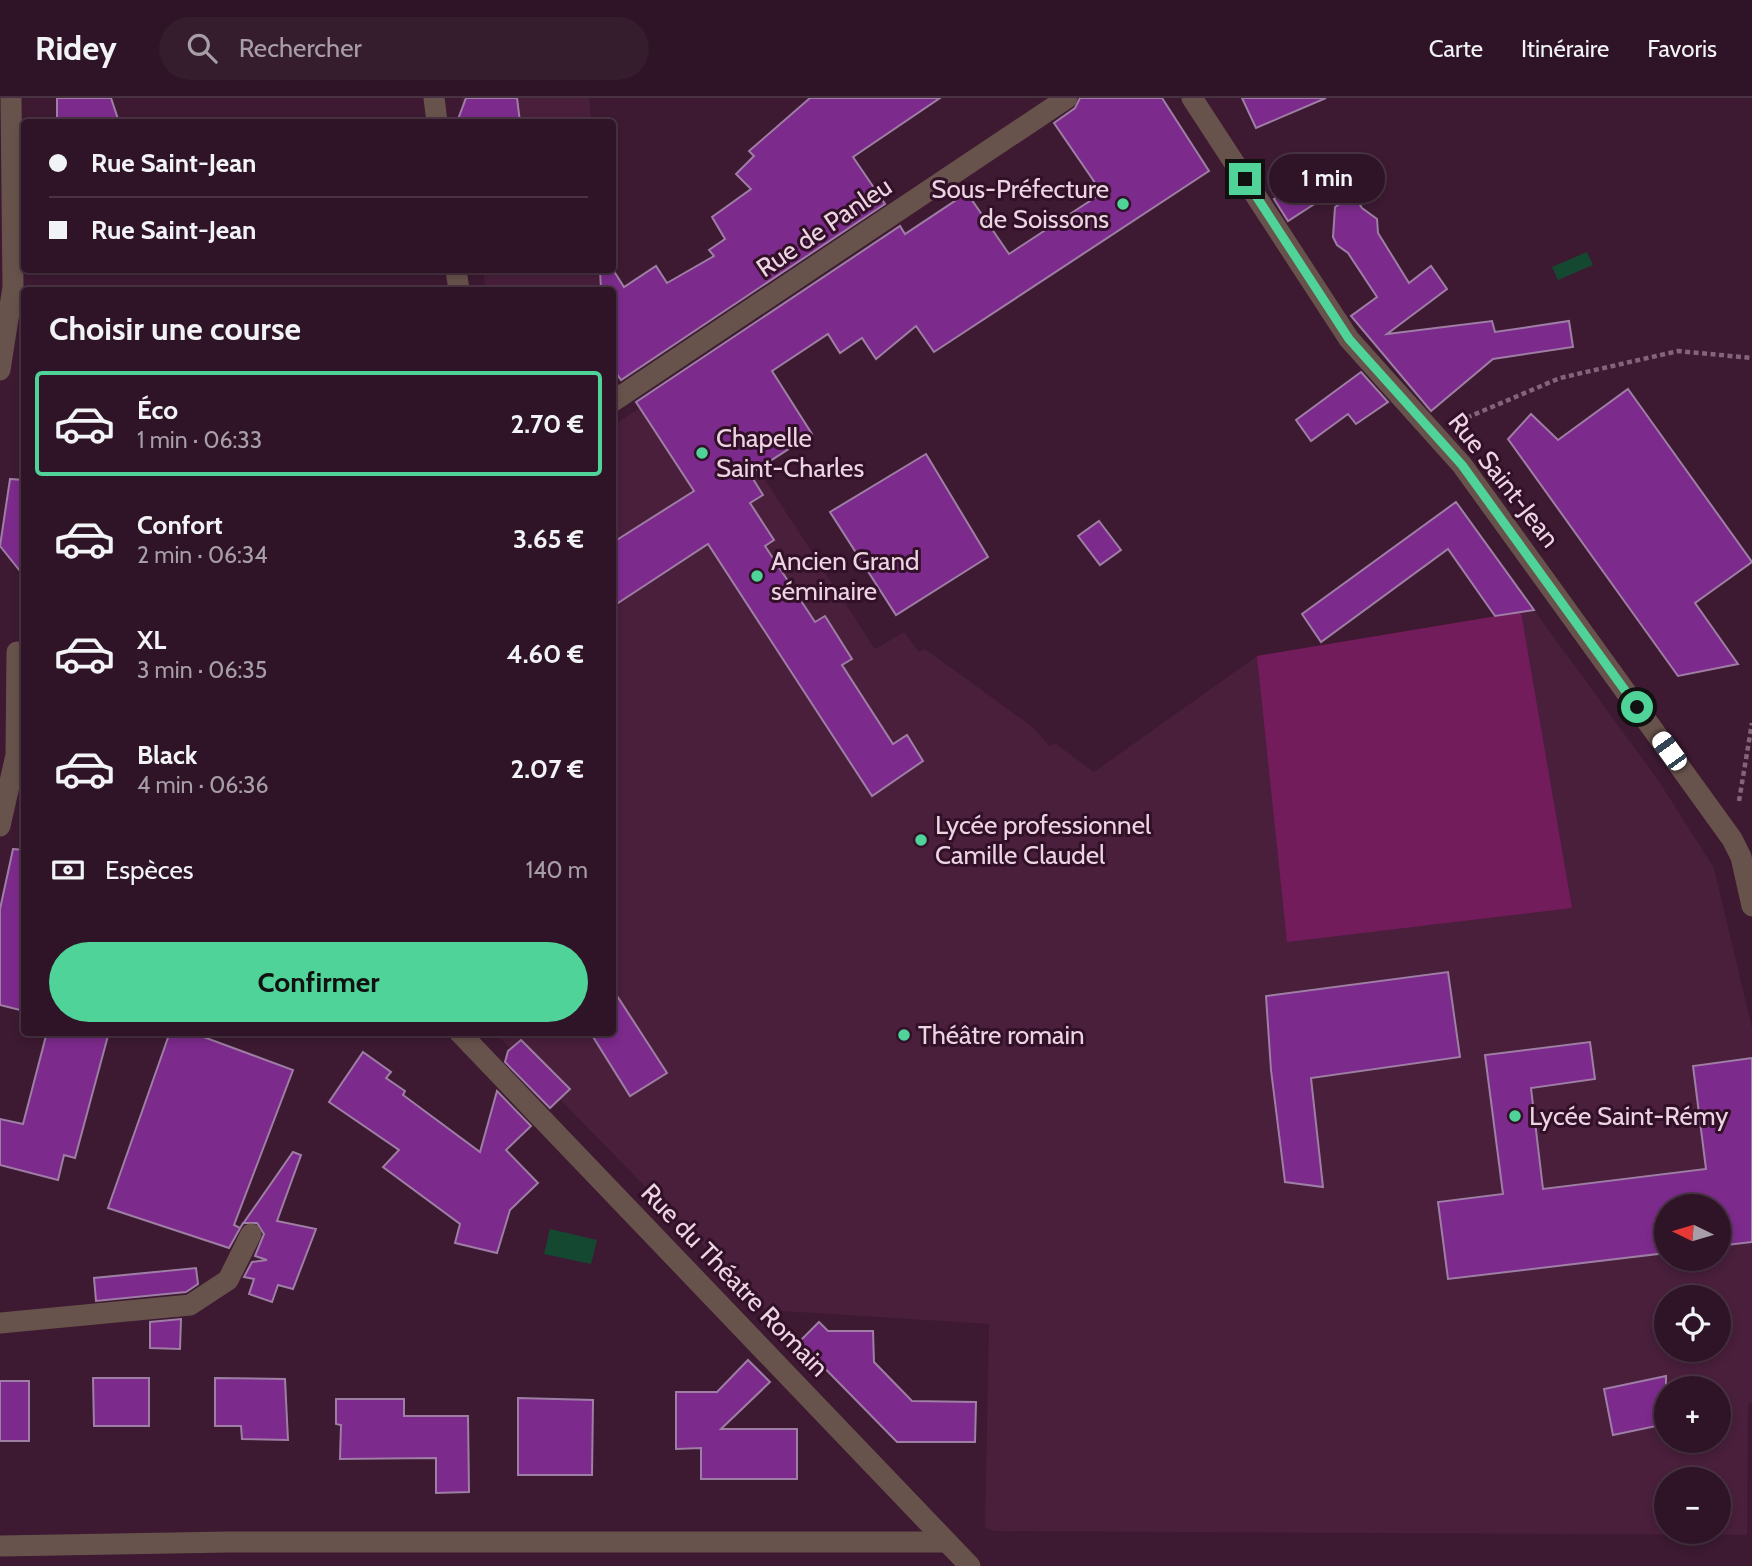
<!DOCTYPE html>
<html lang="fr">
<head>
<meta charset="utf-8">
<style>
	:root { --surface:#2e1426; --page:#361d2e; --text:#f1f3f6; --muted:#a79ea7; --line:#493343; --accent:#50d398 }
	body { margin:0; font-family:Cabin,sans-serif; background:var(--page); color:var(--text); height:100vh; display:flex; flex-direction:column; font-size:26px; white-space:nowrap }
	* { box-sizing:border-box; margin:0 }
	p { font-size:23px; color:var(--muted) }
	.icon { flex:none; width:38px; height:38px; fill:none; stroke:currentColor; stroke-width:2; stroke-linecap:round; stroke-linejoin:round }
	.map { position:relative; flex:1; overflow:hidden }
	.details { position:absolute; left:21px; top:189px; width:595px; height:749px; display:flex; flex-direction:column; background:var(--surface); border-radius:7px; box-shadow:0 4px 10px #0003,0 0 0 2px var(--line) }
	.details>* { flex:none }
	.guide { position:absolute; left:21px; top:21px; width:595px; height:154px; border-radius:7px; box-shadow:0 4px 10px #0003,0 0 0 2px var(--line); display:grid; align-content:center; height:154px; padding:0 28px; background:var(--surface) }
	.needle { width:46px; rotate:275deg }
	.tools { position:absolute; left:1654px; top:1096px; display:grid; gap:14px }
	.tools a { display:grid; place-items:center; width:77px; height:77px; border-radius:50%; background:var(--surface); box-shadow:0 4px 10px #0003,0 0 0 2px var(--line); font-size:35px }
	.end { position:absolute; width:32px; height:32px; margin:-16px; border:9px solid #50d398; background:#111; box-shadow:0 0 0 4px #111 }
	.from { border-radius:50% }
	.bubble { position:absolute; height:49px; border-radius:24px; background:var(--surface); box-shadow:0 4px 10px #0003,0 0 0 2px var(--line); font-size:23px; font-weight:700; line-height:49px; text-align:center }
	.car { position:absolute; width:21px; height:42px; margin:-21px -10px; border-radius:9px; box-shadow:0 0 5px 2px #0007; background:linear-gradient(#fff 24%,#345 0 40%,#fff 0 76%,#345 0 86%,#fff 0) }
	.guide b { display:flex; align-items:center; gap:24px; height:66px; font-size:26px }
	.guide b+b { border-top:2px solid var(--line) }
	.guide i { width:18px; height:18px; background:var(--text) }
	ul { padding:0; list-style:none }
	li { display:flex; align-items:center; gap:21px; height:105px; margin:0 14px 10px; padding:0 14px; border:4px solid transparent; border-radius:7px }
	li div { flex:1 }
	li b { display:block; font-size:26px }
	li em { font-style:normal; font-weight:700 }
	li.current { border-color:var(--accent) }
	li>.icon { width:63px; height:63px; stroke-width:1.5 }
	h2 { padding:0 28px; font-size:32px; line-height:84px }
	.pay { display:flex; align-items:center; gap:18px; height:77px; padding:0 28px; font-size:26px }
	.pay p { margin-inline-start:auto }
	.primary-button { display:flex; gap:14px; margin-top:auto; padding:14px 28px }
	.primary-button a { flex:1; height:80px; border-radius:42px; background:var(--accent); color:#111; font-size:28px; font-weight:700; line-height:80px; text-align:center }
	header { display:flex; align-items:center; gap:42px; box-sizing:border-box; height:98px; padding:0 35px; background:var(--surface); border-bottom:2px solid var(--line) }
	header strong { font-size:33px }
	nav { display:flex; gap:38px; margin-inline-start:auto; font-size:24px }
	.search { width:490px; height:63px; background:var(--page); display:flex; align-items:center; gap:18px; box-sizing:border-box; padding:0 24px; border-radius:38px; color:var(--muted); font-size:26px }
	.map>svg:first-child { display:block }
	.built { fill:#491f3c; fill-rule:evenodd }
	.green { fill:#721c5b }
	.water { fill:#154831 }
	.building { fill:#7c2a8c; stroke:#9e7ea4; stroke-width:2 }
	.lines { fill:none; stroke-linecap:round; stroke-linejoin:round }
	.path { stroke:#836479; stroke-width:4.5; stroke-dasharray:5 3.5; stroke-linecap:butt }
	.minor { stroke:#68534c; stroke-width:21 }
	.route { stroke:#50d398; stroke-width:9 }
	.poi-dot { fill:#50d398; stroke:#321028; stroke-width:2.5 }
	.labels { text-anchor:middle; stroke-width:6; stroke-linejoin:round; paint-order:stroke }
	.poi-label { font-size:26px; fill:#ecd4e3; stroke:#321028; text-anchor:start }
	.street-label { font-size:26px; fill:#ecd4e3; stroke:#321028 }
</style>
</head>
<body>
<header>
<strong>Ridey</strong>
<div class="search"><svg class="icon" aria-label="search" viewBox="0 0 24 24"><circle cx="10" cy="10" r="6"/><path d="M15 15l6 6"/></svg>Rechercher</div>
<nav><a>Carte</a><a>Itinéraire</a><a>Favoris</a></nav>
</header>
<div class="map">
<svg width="1752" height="1468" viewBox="0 0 1752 1468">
	<rect width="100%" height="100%" fill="#3d1a32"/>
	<!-- built -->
	<g class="built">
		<path d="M 461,0 L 589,0 L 591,24 L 464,24 Z"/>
		<path d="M 483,172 L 599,172 L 600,192 L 486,192 Z"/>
		<path d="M 694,273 L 875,551 L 904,534 L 919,554 L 925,551 L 1034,630 L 1049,648 L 1056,646 L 1094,674 L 1257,558 L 1534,512 L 1658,682 L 1714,770 L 1752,930 L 1752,1305 L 1748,1306 L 1747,1437 L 993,1433 L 985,1429 L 989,1226 L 766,1212 L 495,935 L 612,934 L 613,328 ZM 1666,1108 L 1718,1108 L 1718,1160 L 1666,1160 ZM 1666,1199 L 1718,1199 L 1718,1251 L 1666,1251 ZM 1666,1290 L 1718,1290 L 1718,1342 L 1666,1342 ZM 1666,1381 L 1718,1381 L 1718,1433 L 1666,1433 Z"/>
	</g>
	<!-- green -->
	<path class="green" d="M 1521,514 L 1572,810 L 1287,844 L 1257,558 Z"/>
	<!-- water -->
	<g class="water">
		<path d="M 1587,154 L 1593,167 L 1558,182 L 1552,169 Z"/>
		<path d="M 550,1131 L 597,1142 L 591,1166 L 544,1156 Z"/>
	</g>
	<!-- building -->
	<g class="building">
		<path d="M 57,0 L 111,0 L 119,24 L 57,24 Z"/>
		<path d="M 466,0 L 517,0 L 520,24 L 457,24 Z"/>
		<path d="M 810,0 L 940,0 L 853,59 L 885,106 L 621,282 L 612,269 L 612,192 L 601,192 L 600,172 L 612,170 L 624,189 L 656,168 L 667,185 L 714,158 L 709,152 L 725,141 L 712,119 L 751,91 L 736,76 L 754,58 L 749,53 Z"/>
		<path d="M 1080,0 L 1162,0 L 1209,73 L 934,254 L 916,228 L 876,261 L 862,240 L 840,255 L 828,236 L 772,273 L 812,336 L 750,376 L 763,397 L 750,405 L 774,442 L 765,448 L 815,524 L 825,518 L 852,561 L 842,567 L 893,646 L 907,637 L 923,663 L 872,698 L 708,446 L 612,509 L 612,445 L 694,393 L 636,304 L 900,128 L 905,136 L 967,95 L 1009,156 L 1102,95 L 1054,25 L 1075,10 Z"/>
		<path d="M 1242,0 L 1326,0 L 1256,30 Z"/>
		<path d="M 1302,83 L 1316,105 L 1288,123 L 1274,101 Z"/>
		<path d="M 1354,97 L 1362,110 L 1377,121 L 1378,135 L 1409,185 L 1431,168 L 1447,191 L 1387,236 L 1492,223 L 1495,234 L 1569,223 L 1573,249 L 1493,261 L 1431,313 L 1351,218 L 1377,199 L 1348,155 L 1337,147 L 1333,139 L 1335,109 Z"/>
		<path d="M 1361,274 L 1388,304 L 1356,326 L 1348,316 L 1311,343 L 1296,322 Z"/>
		<path d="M 1628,291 L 1752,464 L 1695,505 L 1738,566 L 1678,578 L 1508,341 L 1531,316 L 1558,342 Z"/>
		<path d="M 926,356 L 988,459 L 896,517 L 830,414 Z"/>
		<path d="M 10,381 L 24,382 L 24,478 L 0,448 Z"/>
		<path d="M 1456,404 L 1534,512 L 1495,518 L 1448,451 L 1321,544 L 1302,516 Z"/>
		<path d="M 1099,423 L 1121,452 L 1100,467 L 1078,438 Z"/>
		<path d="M 13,751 L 24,752 L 24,913 L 0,907 L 0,811 Z"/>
		<path d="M 1448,874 L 1460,959 L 1311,980 L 1323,1089 L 1285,1084 L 1271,972 L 1266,898 Z"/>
		<path d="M 612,890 L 667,975 L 630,998 L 590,934 L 612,934 Z"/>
		<path d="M 47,934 L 109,934 L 75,1060 L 64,1057 L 58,1082 L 0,1067 L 0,1021 L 23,1026 Z"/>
		<path d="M 170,934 L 190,934 L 293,972 L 234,1127 L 240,1130 L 293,1054 L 301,1057 L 277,1123 L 316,1131 L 293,1191 L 278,1187 L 272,1204 L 249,1196 L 254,1181 L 244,1179 L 252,1164 L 267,1162 L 255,1158 L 264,1136 L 257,1125 L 243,1125 L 229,1150 L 108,1110 Z"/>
		<path d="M 521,942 L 570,991 L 550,1010 L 505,964 L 508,953 Z"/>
		<path d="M 1590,944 L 1595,981 L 1531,990 L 1543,1091 L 1706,1071 L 1693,968 L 1752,960 L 1752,1144 L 1718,1148 L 1718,1108 L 1666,1108 L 1666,1155 L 1448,1181 L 1438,1104 L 1503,1096 L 1485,957 Z"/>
		<path d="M 363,954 L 391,974 L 386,980 L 405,993 L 403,997 L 480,1054 L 497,993 L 531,1028 L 506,1052 L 538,1085 L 510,1112 L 497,1155 L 455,1145 L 460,1126 L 383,1069 L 399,1052 L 329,1004 Z"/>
		<path d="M 196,1170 L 198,1186 L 186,1194 L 96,1203 L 94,1180 Z"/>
		<path d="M 181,1221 L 180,1251 L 150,1250 L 150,1224 Z"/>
		<path d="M 819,1224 L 828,1233 L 873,1233 L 874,1264 L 912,1303 L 976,1304 L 975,1344 L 897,1344 L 799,1244 Z"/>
		<path d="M 748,1262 L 770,1284 L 721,1331 L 797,1331 L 797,1381 L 701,1381 L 701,1350 L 676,1351 L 676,1294 L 717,1294 Z"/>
		<path d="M 1666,1278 L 1666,1326 L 1613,1337 L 1604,1291 Z"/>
		<path d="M 93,1280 L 149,1280 L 149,1328 L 94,1328 Z"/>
		<path d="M 215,1280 L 285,1281 L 288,1342 L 242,1341 L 241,1328 L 215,1328 Z"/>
		<rect x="0" y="1283" width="29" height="60"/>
		<path d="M 518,1300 L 593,1302 L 592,1377 L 518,1377 Z"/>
		<path d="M 336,1301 L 404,1301 L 404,1318 L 468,1318 L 469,1394 L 436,1395 L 436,1360 L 340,1361 L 341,1327 L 336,1326 Z"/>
	</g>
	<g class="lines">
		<!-- path -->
		<g class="path">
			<path d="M 1459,323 L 1560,280 L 1678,253 L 1752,260"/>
			<path d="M 1739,703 L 1752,625"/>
		</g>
		<!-- minor -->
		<g class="minor">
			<path d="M 434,0 L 437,24"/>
			<path d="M 1192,0 L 1349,241 L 1462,367 L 1732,741 L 1741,759 L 1752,808"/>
			<path d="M 456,172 L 459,192"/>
			<path d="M 0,272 L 13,189 L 11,0"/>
			<path d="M 612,304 L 1067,0"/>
			<path d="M 0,728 L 16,657 L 17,554"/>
			<path d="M 459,934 L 970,1468"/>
			<path d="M 0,1225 L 190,1207 L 228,1182 L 251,1136"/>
			<path d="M 0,1448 L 229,1444 L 947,1444"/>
		</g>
	</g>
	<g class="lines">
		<!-- route -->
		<path class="route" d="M 1245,81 L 1349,241 L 1462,367 L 1637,609"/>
	</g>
	<!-- markers -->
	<g class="poi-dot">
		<circle cx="1123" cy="106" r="7"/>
		<circle cx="702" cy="355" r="7"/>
		<circle cx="757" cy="478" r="7"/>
		<circle cx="921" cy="742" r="7"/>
		<circle cx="904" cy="937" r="7"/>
		<circle cx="1515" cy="1018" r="7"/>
	</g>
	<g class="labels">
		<!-- poi labels -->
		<g class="poi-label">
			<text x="1109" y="100" text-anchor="end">Sous-Préfecture<tspan x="1109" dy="30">de Soissons</tspan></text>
			<text x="716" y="349">Chapelle<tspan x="716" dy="30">Saint-Charles</tspan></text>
			<text x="771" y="472">Ancien Grand<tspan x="771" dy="30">séminaire</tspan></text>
			<text x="935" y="736">Lycée professionnel<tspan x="935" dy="30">Camille Claudel</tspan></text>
			<text x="918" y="946">Théâtre romain</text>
			<text x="1529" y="1027">Lycée Saint-Rémy</text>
		</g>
		<!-- street labels -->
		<g class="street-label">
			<text transform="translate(824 129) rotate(-34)" y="9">Rue de Panleu</text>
			<text transform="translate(1504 382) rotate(52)" y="9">Rue Saint-Jean</text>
			<text transform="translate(735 1182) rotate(46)" y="9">Rue du Théatre Romain</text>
		</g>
	</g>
</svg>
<div class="tools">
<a><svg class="needle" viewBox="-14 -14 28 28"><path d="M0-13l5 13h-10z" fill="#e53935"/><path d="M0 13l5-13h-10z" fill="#a79ea7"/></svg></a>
<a><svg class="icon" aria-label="locate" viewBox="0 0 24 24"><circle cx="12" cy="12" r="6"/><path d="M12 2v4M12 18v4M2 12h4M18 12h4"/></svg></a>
<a>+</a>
<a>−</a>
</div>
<i class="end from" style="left:1637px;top:609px"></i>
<i class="end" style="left:1245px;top:81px"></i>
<div class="bubble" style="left:1269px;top:56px;width:116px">1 min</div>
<i class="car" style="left:1669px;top:653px;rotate:324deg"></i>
<div class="guide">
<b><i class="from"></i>Rue Saint-Jean</b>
<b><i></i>Rue Saint-Jean</b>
</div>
<section class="details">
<h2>Choisir une course</h2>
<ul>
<li class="current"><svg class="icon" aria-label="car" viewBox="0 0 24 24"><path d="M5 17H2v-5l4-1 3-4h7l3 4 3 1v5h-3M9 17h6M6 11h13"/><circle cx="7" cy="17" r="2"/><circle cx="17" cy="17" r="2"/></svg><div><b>Éco</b><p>1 min · 06:33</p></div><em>2.70 €</em></li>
<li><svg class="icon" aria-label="car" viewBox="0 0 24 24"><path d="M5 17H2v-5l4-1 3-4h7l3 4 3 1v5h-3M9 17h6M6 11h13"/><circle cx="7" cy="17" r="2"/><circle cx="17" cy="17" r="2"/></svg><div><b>Confort</b><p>2 min · 06:34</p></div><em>3.65 €</em></li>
<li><svg class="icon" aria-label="car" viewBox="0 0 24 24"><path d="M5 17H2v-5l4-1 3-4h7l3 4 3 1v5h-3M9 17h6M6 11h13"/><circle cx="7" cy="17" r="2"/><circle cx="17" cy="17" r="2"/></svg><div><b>XL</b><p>3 min · 06:35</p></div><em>4.60 €</em></li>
<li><svg class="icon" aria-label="car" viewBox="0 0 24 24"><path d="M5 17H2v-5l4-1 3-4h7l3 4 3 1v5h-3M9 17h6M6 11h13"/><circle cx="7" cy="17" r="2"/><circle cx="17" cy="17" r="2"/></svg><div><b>Black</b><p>4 min · 06:36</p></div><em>2.07 €</em></li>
</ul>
<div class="pay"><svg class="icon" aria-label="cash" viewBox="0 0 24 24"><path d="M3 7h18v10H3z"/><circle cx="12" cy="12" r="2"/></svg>Espèces<p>140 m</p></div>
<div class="primary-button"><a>Confirmer</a></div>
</section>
</div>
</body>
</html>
